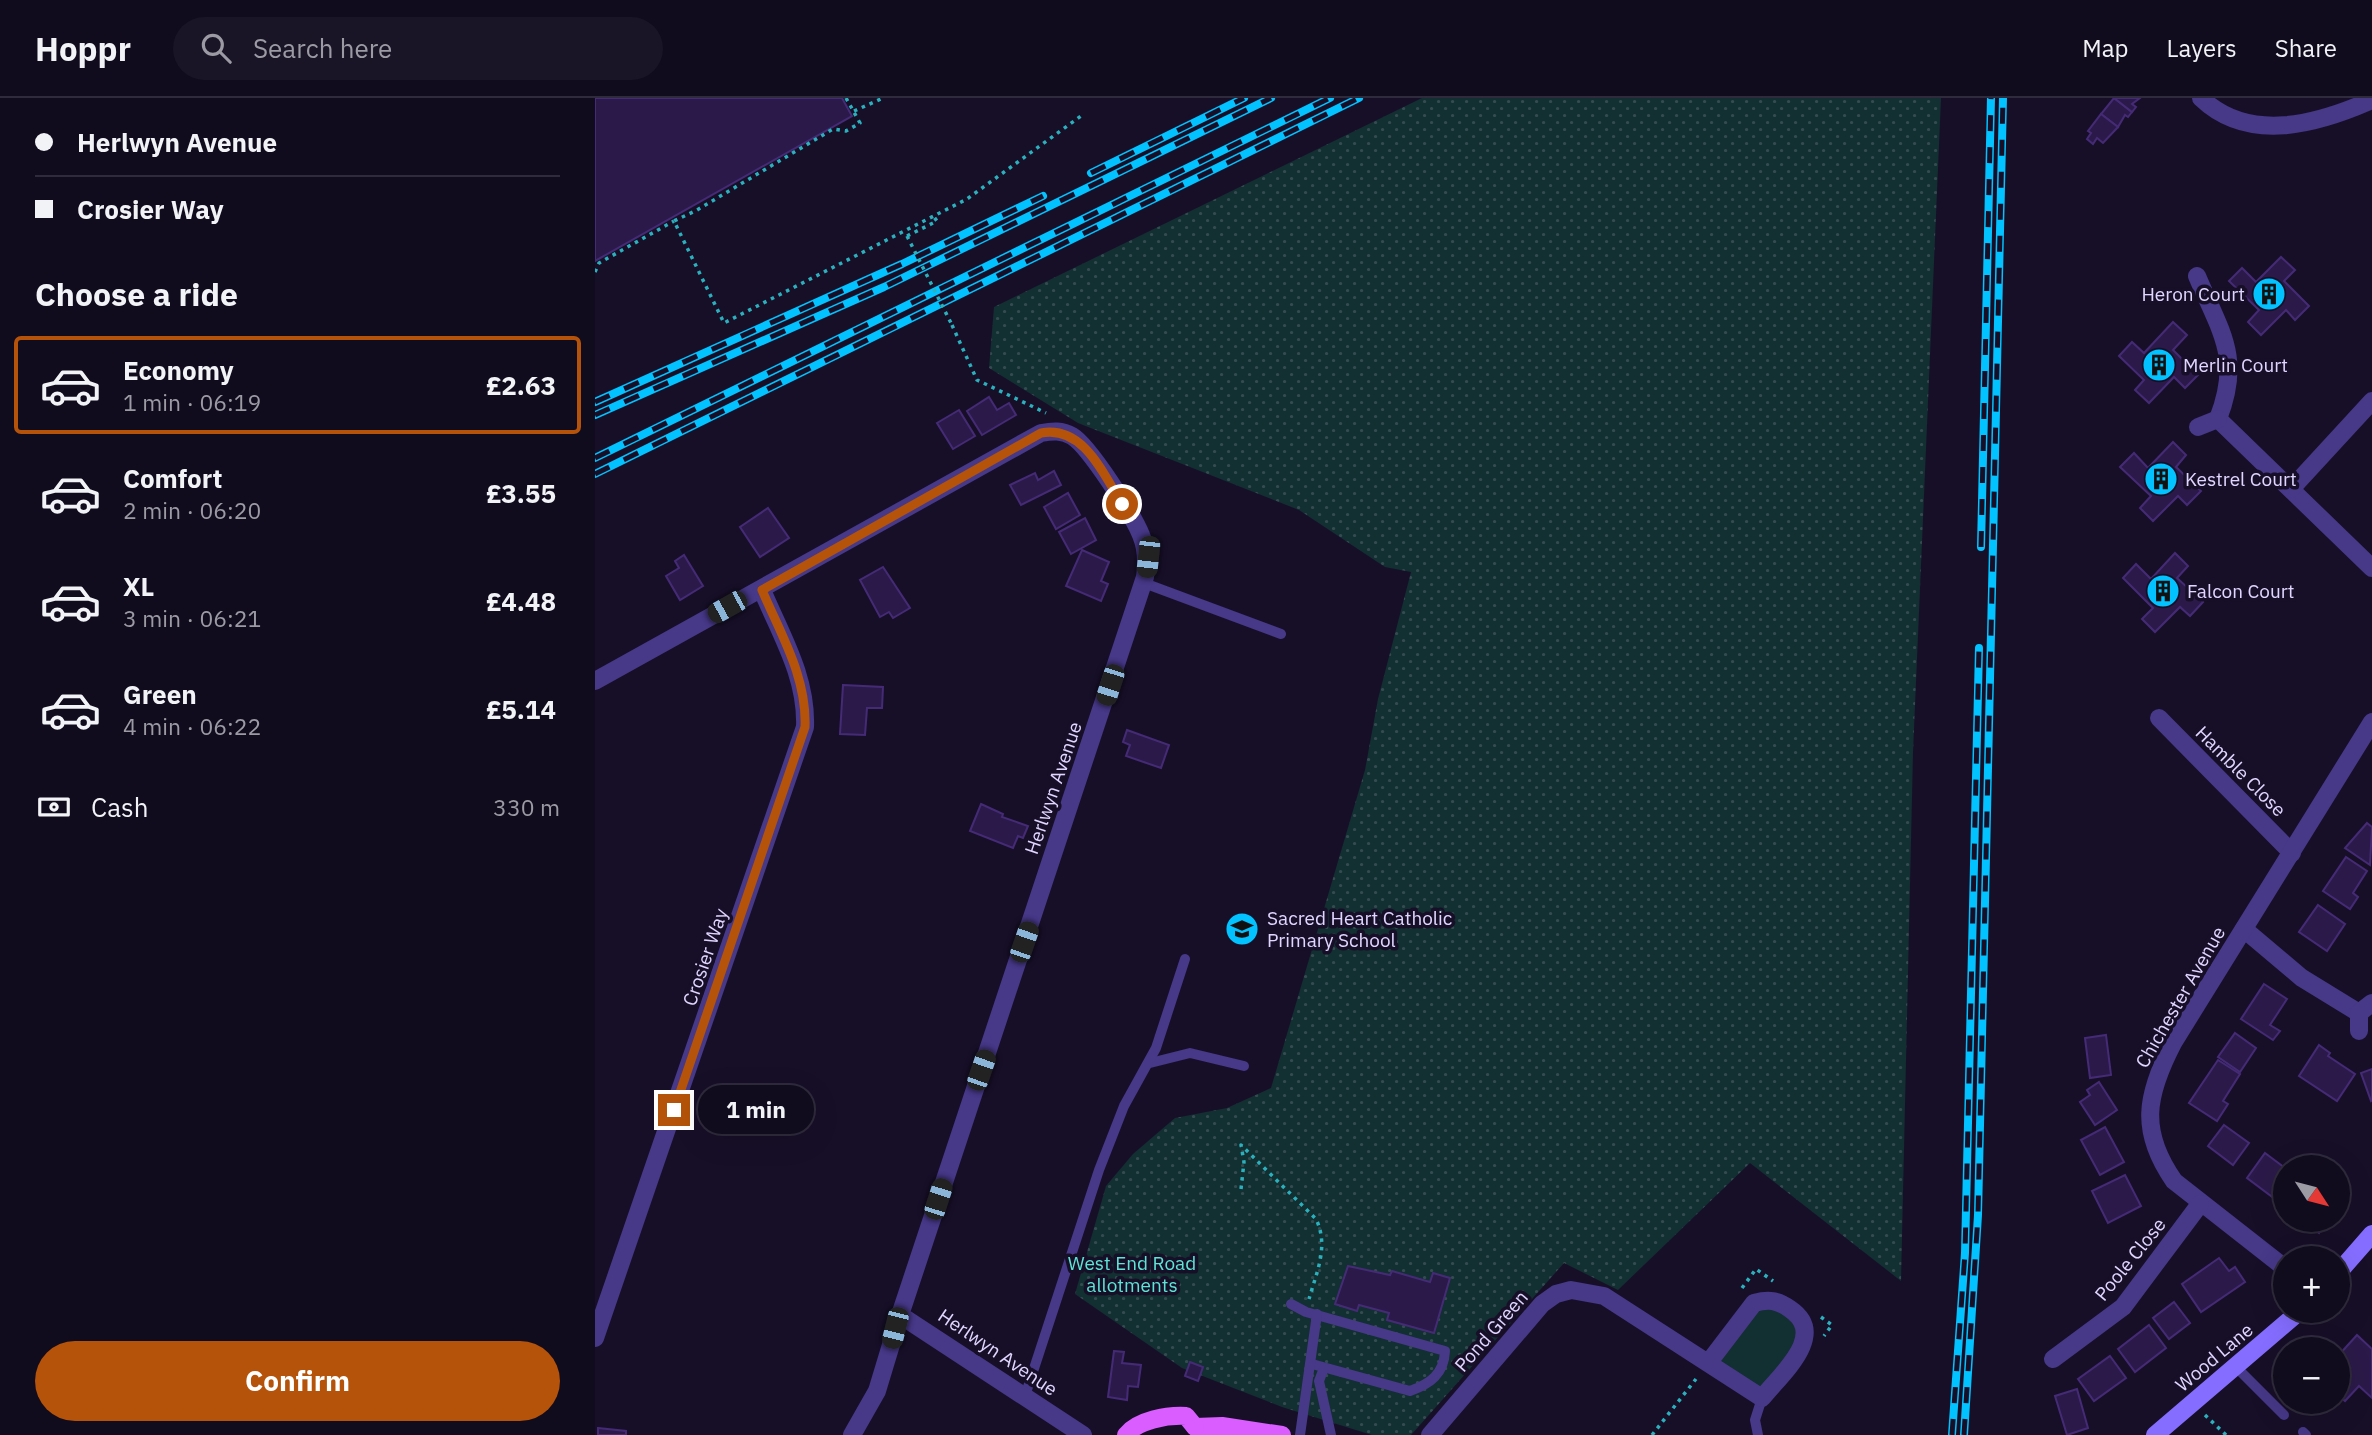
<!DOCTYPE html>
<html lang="en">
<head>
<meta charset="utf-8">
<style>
	:root { --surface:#110b1e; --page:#1a1427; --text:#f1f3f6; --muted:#9c9ba4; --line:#302b3c; --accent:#b45309 }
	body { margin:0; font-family:"IBM Plex Sans",sans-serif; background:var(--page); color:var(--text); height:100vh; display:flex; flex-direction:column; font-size:26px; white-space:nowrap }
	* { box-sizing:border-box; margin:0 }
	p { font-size:23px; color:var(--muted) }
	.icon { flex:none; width:38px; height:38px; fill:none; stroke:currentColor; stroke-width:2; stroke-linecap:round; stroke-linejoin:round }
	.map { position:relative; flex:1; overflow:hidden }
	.sheet { display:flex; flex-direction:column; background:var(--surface); width:595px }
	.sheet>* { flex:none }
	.hud { display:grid; align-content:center; height:154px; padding:0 35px; background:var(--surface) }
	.needle { width:46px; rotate:126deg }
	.controls { position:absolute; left:1678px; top:1057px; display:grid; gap:14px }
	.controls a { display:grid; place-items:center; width:77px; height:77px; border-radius:50%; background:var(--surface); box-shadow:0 7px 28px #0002,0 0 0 2px var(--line); font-size:35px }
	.end { position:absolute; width:32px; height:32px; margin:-16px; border:9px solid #b45309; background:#fff; box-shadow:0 0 0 4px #fff }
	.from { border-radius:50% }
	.bubble { position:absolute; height:49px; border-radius:24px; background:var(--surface); box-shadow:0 7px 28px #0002,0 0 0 2px var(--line); font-size:23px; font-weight:800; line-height:49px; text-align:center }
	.car { position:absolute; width:21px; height:42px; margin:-21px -10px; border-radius:9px; box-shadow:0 0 5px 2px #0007; background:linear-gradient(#222 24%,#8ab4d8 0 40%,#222 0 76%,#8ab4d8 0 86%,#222 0) }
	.hud b { display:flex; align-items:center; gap:24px; height:66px; font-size:26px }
	.hud b+b { border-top:2px solid var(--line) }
	.hud i { width:18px; height:18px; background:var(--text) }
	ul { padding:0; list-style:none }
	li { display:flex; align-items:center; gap:21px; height:98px; margin:0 14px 10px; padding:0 21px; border:4px solid transparent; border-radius:7px }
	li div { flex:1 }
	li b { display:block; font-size:26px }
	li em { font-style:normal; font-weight:800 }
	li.selected { border-color:var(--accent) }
	li>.icon { width:63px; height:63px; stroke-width:1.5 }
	h2 { padding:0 35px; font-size:32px; line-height:84px }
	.pay { display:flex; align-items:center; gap:18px; height:77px; padding:0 35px; font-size:26px }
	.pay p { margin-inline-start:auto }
	.button { display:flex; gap:14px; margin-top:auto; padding:14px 35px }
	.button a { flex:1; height:80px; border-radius:42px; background:var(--accent); color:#fff; font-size:28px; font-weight:800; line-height:80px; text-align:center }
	header { display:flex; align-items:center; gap:42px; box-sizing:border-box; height:98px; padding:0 35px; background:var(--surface); border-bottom:2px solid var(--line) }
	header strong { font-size:33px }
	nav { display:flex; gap:38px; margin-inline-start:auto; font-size:24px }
	.search { width:490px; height:63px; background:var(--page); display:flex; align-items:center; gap:18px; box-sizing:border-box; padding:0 24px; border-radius:38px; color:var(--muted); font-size:26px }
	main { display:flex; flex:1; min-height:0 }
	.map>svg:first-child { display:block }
	.grass { fill:#122f32 }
	.park { fill:url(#park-dots) }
	.building { fill:#2b1a49; stroke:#452b76; stroke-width:2 }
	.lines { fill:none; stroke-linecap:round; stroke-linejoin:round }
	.path { stroke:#2bb1bd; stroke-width:3.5; stroke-dasharray:3.5 5; stroke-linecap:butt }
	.lane { stroke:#473888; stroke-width:10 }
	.street { stroke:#473888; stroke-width:18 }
	.secondary { stroke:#856dff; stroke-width:18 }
	.primary { stroke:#d95dff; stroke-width:18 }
	.rail-casing { stroke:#02c2ff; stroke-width:8 }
	.rail { stroke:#170f28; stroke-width:5; stroke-dasharray:16; stroke-linecap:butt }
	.path-bridge { stroke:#2bb1bd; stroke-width:3.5; stroke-dasharray:3.5 5; stroke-linecap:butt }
	.route { stroke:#b45309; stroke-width:9 }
	.labels { text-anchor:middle; stroke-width:7; stroke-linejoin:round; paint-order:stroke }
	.poi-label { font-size:19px; fill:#e0d6ff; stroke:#170f28; text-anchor:start }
	.street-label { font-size:19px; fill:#e0d6ff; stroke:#170f28 }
	.park-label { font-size:19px; fill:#5de4d5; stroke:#170f28 }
</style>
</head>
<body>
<header>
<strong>Hoppr</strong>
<div class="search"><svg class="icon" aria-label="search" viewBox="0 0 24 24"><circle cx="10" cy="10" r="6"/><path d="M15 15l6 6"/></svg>Search here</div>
<nav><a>Map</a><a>Layers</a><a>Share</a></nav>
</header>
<main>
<section class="sheet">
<div class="hud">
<b><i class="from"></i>Herlwyn Avenue</b>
<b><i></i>Crosier Way</b>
</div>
<h2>Choose a ride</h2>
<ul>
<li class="selected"><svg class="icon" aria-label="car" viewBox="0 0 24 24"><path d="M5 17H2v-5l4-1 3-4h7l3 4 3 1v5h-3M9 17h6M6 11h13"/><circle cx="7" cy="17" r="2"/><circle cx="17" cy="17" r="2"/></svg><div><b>Economy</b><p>1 min · 06:19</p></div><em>£2.63</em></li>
<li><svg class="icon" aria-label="car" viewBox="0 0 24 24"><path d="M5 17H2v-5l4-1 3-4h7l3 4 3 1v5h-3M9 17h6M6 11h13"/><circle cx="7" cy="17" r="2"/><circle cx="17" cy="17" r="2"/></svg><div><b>Comfort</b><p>2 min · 06:20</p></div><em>£3.55</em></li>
<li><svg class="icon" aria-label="car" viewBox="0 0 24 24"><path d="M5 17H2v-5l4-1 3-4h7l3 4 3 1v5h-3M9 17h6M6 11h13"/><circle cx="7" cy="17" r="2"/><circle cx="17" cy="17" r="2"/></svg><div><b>XL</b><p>3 min · 06:21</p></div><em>£4.48</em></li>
<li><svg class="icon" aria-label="car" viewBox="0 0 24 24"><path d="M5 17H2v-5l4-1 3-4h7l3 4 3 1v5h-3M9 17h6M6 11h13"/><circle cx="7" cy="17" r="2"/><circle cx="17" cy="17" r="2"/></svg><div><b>Green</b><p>4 min · 06:22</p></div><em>£5.14</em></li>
</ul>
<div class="pay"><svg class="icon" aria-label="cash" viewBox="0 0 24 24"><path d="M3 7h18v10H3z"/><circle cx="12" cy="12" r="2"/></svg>Cash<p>330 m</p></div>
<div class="button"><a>Confirm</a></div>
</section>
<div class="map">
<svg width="1777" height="1337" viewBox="0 0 1777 1337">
	<defs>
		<pattern id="park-dots" width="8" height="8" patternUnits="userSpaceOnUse" patternTransform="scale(1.75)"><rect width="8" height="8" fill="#122f32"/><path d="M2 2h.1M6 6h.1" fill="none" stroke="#344c51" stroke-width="1.8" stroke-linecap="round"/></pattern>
	</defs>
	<rect width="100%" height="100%" fill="#170f28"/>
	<!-- grass -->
	<path class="grass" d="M 1169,1202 L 1210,1227 L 1167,1300 L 1114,1264 Z"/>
	<!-- park -->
	<path class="park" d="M 827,0 L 1346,0 L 1318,654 L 1306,1183 L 1155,1065 L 1023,1192 L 969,1165 L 816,1337 L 777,1337 L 687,1309 L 587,1270 L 480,1196 L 511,1088 L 538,1056 L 580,1020 L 632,1010 L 676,990 L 770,672 L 783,601 L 816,474 L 790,469 L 704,412 L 483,325 L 394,270 L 399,209 Z"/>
	<!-- building -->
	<g class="building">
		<path d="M 0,0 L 247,0 L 257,18 L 0,163 Z"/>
		<path d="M 1519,0 L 1537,14 L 1533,19 L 1530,17 L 1523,29 L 1506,16 Z"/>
		<path d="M 1519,0 L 1545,0 L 1537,6 L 1541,9 L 1537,14 Z"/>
		<path d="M 1506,16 L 1523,29 L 1508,45 L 1502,40 L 1498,46 L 1492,41 L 1496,35 L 1493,33 Z"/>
		<path d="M 1686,159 L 1700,172 L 1689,183 L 1714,208 L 1700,222 L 1691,212 L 1666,237 L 1653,224 L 1664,212 L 1634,183 L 1647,170 L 1661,184 Z"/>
		<path d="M 1578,224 L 1592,237 L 1578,252 L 1603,277 L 1590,290 L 1579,279 L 1554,305 L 1540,292 L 1549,282 L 1524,258 L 1537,244 L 1549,255 Z"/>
		<path d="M 394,299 L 402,312 L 414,305 L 421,317 L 387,337 L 372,313 Z"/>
		<path d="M 364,312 L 380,338 L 358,351 L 342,325 Z"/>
		<path d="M 1578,344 L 1591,357 L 1581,369 L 1606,393 L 1592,407 L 1583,398 L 1558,423 L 1545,410 L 1556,398 L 1525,369 L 1539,355 L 1553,370 Z"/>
		<path d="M 459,373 L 466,387 L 426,407 L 415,387 L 440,375 L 443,382 Z"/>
		<path d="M 473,395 L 485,417 L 461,431 L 449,409 Z"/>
		<path d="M 173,410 L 194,440 L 165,459 L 145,429 Z"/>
		<path d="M 490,420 L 501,442 L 476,456 L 464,434 Z"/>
		<path d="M 487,452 L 514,464 L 506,483 L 513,486 L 506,503 L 471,488 Z"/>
		<path d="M 1580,455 L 1593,468 L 1582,480 L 1608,504 L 1595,518 L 1585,509 L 1560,534 L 1547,521 L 1558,510 L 1528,480 L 1541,466 L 1556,481 Z"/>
		<path d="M 89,457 L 108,488 L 85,502 L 71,478 L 84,470 L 80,463 Z"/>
		<path d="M 288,469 L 315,510 L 298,520 L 294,514 L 285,519 L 265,482 Z"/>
		<path d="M 248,587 L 288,589 L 287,610 L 272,610 L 270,637 L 245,636 Z"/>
		<path d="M 532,632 L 574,647 L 566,670 L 531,658 L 535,647 L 528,644 Z"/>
		<path d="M 386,706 L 408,716 L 407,719 L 433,728 L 428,740 L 423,738 L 418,750 L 375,733 Z"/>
		<path d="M 1772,725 L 1777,729 L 1775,767 L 1750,750 Z"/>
		<path d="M 1751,759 L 1772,773 L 1758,795 L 1763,799 L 1755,811 L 1728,793 Z"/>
		<path d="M 1723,807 L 1750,826 L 1732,853 L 1704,834 Z"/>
		<path d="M 1669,886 L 1692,901 L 1675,927 L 1685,933 L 1678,942 L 1646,921 Z"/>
		<path d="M 1640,935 L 1661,950 L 1645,974 L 1623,959 Z"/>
		<path d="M 1511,937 L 1516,977 L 1495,980 L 1490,940 Z"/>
		<path d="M 1724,947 L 1735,955 L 1733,958 L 1760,976 L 1742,1003 L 1704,978 Z"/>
		<path d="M 1623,962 L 1645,976 L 1628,1003 L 1633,1006 L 1622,1023 L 1594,1005 Z"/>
		<path d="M 1777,971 L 1777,1002 L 1776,1003 L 1766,975 Z"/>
		<path d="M 1504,984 L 1522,1012 L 1500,1027 L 1485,1004 L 1495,997 L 1492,992 Z"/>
		<path d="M 1629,1027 L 1654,1045 L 1638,1067 L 1613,1048 Z"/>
		<path d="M 1510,1029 L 1529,1064 L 1505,1077 L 1486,1042 Z"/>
		<path d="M 1670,1055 L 1690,1070 L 1690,1087 L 1680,1101 L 1652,1080 Z"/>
		<path d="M 1530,1077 L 1546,1108 L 1513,1125 L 1497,1093 Z"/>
		<path d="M 1708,1122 L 1734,1122 L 1724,1135 Z"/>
		<path d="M 1624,1160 L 1634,1173 L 1640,1169 L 1650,1184 L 1606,1214 L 1587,1186 Z"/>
		<path d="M 753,1168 L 795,1177 L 797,1173 L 835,1184 L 838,1175 L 855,1180 L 839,1235 L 792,1222 L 794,1215 L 764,1207 L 762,1213 L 740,1206 Z"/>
		<path d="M 1579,1204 L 1595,1225 L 1574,1241 L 1558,1220 Z"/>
		<path d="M 1554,1227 L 1571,1250 L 1540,1274 L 1523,1251 Z"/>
		<path d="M 1762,1237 L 1777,1251 L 1777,1300 L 1764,1288 L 1750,1303 L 1743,1297 L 1743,1258 Z"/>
		<path d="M 519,1253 L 529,1254 L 527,1265 L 546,1267 L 543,1289 L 533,1288 L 532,1302 L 513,1299 Z"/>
		<path d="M 1515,1258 L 1531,1280 L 1499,1303 L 1483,1281 Z"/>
		<path d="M 595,1264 L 608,1269 L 603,1283 L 590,1278 Z"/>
		<path d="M 1482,1291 L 1493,1330 L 1472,1337 L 1460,1298 Z"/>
		<path d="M 3,1330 L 31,1333 L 31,1337 L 3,1337 Z"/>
	</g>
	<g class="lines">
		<!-- path -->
		<g class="path">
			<path d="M 251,0 L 265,25 L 251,33 L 238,31 L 102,112 L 79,123 L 129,225 L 372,101 L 486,18"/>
			<path d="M 259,13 L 288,0"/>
			<path d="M 312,138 L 342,123 L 339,119"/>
			<path d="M 0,174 L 4,165 L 79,123"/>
			<path d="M 357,227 L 382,282 L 451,315"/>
			<path d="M 646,1091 L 649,1064 L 646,1047 L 721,1121 C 734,1148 722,1173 714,1201"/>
			<path d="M 1147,1190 L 1161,1171 L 1178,1183"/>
			<path d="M 1226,1219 L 1237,1227 L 1229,1238"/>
			<path d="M 1610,1317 L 1631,1337"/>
			<path d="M 1057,1337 L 1101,1281"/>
		</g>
		<!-- lane -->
		<g class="lane">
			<path d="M 549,485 L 686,536"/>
			<path d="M 555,965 L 595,955 L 649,968"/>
			<path d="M 696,1206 L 711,1214 L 850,1253 C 849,1276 835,1286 815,1293 L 717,1266"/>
			<path d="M 1640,1268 L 1689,1317"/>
			<path d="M 729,1270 L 724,1283 L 736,1337"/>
			<path d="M 430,1298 L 504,1072 L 529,1008 L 561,950 L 590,861"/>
			<path d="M 1708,1334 L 1711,1337"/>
			<path d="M 705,1337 L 722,1216"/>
			<path d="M 1163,1337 L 1160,1322 L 1167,1300"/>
		</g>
		<!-- street -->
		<g class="street">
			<path d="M 1606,0 C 1654,46 1723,26 1777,2"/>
			<path d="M 1602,178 C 1626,235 1647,259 1623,321 L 1777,470"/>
			<path d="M 1603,329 L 1623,321"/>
			<path d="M 1696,391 L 1777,303"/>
			<path d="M 0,583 L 446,335 C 457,333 467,332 477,338 C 494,348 538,417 546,437 C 552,451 552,464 550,479 L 305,1217 L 488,1337"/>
			<path d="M 1564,620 L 1697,755"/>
			<path d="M 1649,831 L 1707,880 L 1764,915"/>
			<path d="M 1764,933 L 1764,915 L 1777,905"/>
			<path d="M 1690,1170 L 1579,1083 C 1544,1033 1551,997 1578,945 L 1777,624"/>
			<path d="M 0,1240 L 210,629 C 212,579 186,537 167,492"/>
			<path d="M 1458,1261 L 1528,1209 L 1605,1106"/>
			<path d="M 257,1337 L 282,1293 L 305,1217"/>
			<path d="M 835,1337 L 947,1206 L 961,1196 L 976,1192 L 1009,1198 L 1167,1300 C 1187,1275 1233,1237 1195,1211 C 1182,1202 1174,1201 1159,1205 L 1114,1264"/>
		</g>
		<!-- secondary -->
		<g class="secondary">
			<path d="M 1743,1175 L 1777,1136"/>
			<path d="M 1560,1337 L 1705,1213"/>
		</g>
		<!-- primary -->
		<g class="primary">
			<path d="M 600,1329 L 627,1328 L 687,1337"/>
			<path d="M 531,1337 C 543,1322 572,1317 591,1318 L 600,1329"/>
		</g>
		<defs>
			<g id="rail">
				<path d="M 496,75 L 649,0"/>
				<path d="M 0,304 L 307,166 L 448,98"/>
				<path d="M 0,317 L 289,189 L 676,0"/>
				<path d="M 0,360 L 735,0"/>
				<path d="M 0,376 L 764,0"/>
				<path d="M 1386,449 L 1396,0"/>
				<path d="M 1357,1337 L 1370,1155 L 1384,550"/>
				<path d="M 1369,1337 L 1383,1117 L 1408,0"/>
			</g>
		</defs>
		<!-- rail casing -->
		<use href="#rail" class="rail-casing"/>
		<!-- rail -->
		<use href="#rail" class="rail"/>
		<!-- path-bridge -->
		<path class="path-bridge" d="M 312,138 L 357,227"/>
	</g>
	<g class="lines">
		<!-- route -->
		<path class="route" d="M 79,1012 L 210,629 C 212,579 186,537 167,492 L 446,335 C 488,327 508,375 527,406"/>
	</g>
	<!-- icons -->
	<defs>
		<symbol id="building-disc" viewBox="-11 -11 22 22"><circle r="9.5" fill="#02c2ff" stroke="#170f28"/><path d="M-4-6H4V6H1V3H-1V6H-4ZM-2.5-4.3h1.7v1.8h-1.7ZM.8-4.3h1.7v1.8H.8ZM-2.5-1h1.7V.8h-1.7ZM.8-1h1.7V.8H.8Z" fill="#111"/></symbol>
		<symbol id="school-disc" viewBox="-11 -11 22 22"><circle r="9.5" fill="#02c2ff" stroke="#170f28"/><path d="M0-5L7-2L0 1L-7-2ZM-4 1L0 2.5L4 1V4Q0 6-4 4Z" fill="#111"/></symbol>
	</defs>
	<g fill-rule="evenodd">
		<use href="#building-disc" x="1655" y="177" width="38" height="38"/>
		<use href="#building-disc" x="1545" y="248" width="38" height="38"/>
		<use href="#building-disc" x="1547" y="362" width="38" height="38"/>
		<use href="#building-disc" x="1549" y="474" width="38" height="38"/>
		<use href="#school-disc" x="628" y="812" width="38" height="38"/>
	</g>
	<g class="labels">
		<!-- poi labels -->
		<g class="poi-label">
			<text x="1650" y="203" text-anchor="end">Heron Court</text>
			<text x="1588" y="274">Merlin Court</text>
			<text x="1590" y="388">Kestrel Court</text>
			<text x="1592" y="500">Falcon Court</text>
			<text x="672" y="827">Sacred Heart Catholic<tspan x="672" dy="22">Primary School</tspan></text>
		</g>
		<!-- street labels -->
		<g class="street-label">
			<text transform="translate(1646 673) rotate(45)" y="7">Hamble Close</text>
			<text transform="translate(458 690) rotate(-71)" y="7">Herlwyn Avenue</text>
			<text transform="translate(110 859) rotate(-71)" y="7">Crosier Way</text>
			<text transform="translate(1585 899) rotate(-60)" y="7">Chichester Avenue</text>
			<text transform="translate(1535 1161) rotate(-51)" y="7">Poole Close</text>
			<text transform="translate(896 1233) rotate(-49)" y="7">Pond Green</text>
			<text transform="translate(403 1254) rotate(34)" y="7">Herlwyn Avenue</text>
			<text transform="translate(1619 1259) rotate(-40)" y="7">Wood Lane</text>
		</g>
		<!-- park labels -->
		<g class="park-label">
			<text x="537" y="1172">West End Road<tspan x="537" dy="22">allotments</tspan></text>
		</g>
	</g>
</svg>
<div class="controls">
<a><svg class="needle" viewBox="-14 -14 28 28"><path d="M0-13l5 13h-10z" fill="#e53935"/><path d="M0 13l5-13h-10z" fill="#9c9ba4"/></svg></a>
<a>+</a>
<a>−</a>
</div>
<i class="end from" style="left:527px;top:406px"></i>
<i class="end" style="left:79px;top:1012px"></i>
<div class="bubble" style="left:103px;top:987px;width:116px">1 min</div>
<i class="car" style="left:553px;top:459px;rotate:186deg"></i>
<i class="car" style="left:132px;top:509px;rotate:241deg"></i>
<i class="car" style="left:515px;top:587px;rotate:198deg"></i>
<i class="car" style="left:429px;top:844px;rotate:19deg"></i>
<i class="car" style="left:386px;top:972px;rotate:19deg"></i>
<i class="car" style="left:343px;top:1101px;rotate:18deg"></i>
<i class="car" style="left:300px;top:1230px;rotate:194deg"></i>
</div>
</main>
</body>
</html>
